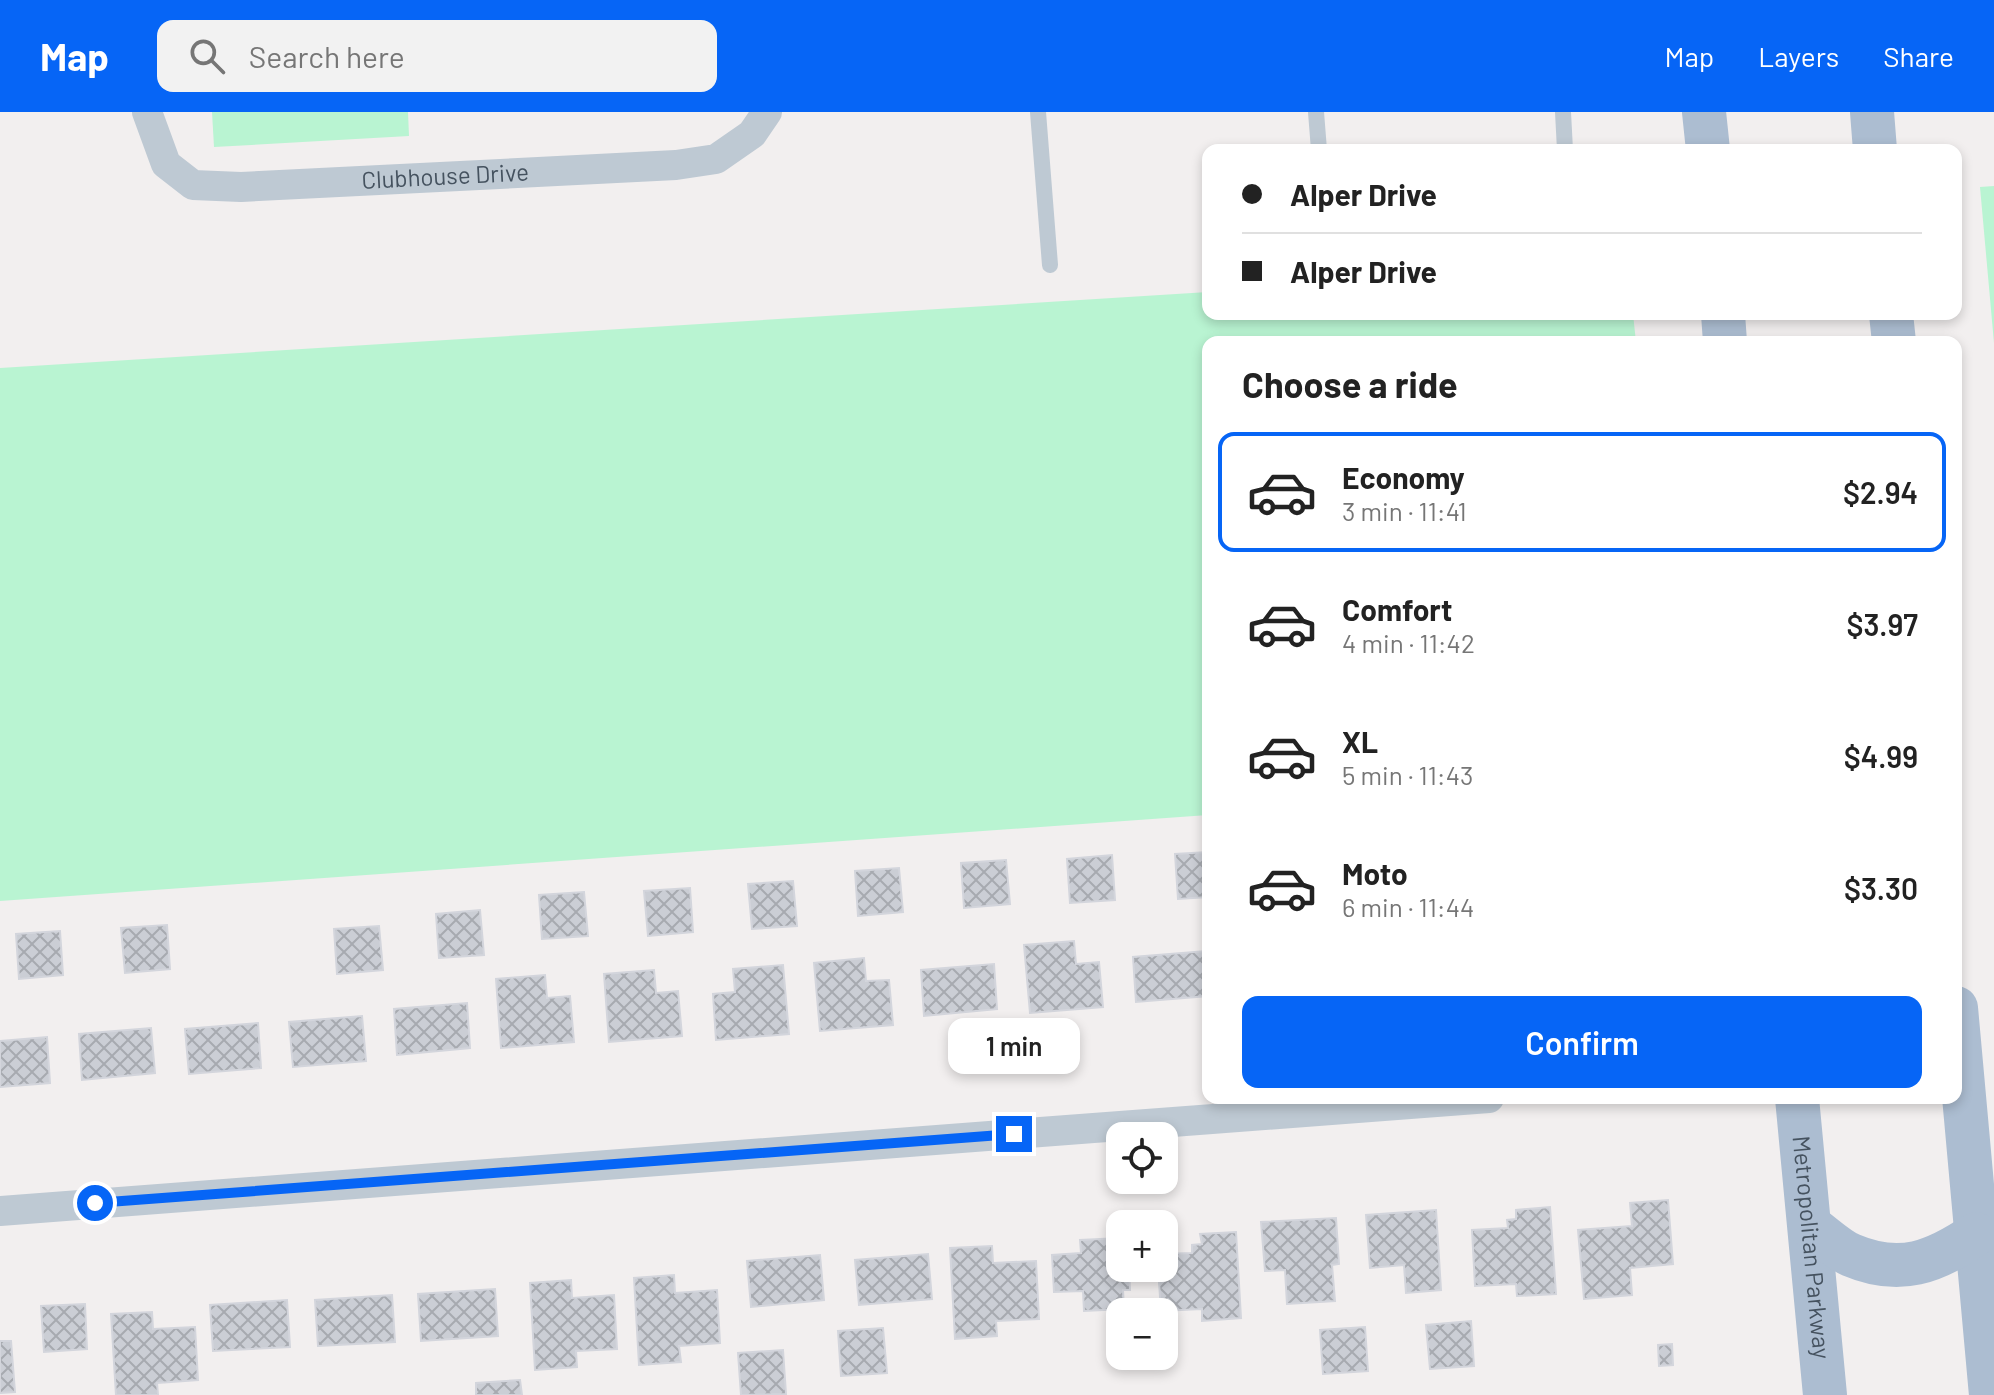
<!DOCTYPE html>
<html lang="en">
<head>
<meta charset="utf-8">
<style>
	:root { --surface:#fff; --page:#f2f2f2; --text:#222; --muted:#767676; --line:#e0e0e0; --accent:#0665f6 }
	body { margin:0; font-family:Barlow,sans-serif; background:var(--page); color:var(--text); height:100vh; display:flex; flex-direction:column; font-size:30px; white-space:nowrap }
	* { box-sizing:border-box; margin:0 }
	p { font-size:26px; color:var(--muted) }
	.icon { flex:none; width:44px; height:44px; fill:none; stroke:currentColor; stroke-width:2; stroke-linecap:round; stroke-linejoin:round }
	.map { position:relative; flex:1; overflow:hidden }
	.details { position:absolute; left:1202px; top:224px; width:760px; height:768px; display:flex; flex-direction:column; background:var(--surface); border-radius:16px; box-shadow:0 4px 12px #0003 }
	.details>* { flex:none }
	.banner { position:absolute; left:1202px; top:32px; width:760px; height:176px; border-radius:16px; box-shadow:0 4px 12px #0003; display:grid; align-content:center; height:176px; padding:0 40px; background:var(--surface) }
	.fabs { position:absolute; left:1106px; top:1010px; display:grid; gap:16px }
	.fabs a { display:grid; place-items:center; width:72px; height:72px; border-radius:16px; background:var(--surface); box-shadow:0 4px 12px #0003; font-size:40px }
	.end { position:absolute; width:36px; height:36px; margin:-18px; border:10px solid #0665f6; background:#fff; box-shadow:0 0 0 4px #fff }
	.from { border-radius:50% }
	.bubble { position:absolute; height:56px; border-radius:16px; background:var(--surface); box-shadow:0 4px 12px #0003; font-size:26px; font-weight:600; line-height:56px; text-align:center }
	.banner b { display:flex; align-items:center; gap:28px; height:76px; font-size:30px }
	.banner b+b { border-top:2px solid var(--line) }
	.banner i { width:20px; height:20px; background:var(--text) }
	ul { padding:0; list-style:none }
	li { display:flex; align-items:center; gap:24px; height:120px; margin:0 16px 12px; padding:0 24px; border:4px solid transparent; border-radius:16px }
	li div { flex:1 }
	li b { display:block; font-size:30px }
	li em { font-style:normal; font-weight:600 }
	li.active { border-color:var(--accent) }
	li>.icon { width:72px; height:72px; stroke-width:1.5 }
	h2 { padding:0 40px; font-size:36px; line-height:96px }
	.primary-button { display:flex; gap:16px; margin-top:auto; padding:16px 40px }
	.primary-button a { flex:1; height:92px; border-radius:16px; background:var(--accent); color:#fff; font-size:32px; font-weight:600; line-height:92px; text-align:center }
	header { display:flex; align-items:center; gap:48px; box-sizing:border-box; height:112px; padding:0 40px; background:var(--accent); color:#fff }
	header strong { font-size:38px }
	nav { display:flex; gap:44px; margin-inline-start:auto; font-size:28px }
	.search { width:560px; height:72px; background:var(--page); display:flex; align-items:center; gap:20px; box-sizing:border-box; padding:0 28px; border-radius:16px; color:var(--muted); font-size:30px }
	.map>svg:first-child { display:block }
	.green { fill:#b9f4d2 }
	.building { fill:url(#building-cross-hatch); stroke:#d3d5dc; stroke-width:2 }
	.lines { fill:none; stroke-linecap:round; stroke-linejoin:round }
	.lane { stroke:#bec9d3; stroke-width:16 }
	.street { stroke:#bec9d3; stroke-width:30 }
	.primary { stroke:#acbdd1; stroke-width:44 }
	.route { stroke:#0665f6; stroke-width:10 }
	.labels { text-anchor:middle; stroke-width:6; stroke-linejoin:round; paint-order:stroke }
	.street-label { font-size:24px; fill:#45525f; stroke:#fff }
</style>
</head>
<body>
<header>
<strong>Map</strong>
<div class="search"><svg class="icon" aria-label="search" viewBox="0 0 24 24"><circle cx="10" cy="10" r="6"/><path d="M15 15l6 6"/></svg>Search here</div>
<nav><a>Map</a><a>Layers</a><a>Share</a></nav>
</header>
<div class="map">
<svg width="1994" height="1283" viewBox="0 0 1994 1283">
	<defs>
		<pattern id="building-cross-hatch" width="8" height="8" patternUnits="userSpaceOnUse" patternTransform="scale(2)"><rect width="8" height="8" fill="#cbced5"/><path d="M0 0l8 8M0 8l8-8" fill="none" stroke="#a7aab0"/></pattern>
	</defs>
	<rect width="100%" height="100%" fill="#f2efef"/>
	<!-- green -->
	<g class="green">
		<path d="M 212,0 L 408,0 L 409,24 L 214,35 Z"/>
		<path d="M 1994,74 L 1994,231 L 1980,75 Z"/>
		<path d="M 1208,180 L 1208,202 L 1633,202 L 1636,230 L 1208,230 L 1208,703 L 0,789 L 0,256 Z"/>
	</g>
	<!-- building -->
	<g class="building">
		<path d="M 1208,740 L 1208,785 L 1178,787 L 1175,742 Z"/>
		<path d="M 1112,743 L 1115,788 L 1070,791 L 1067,747 Z"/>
		<path d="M 1006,748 L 1010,792 L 964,796 L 961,751 Z"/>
		<path d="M 899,756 L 903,800 L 858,804 L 855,759 Z"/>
		<path d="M 793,769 L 797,814 L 752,817 L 748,772 Z"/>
		<path d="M 690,776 L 693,820 L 648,824 L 644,779 Z"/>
		<path d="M 584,780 L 588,824 L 542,827 L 539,783 Z"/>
		<path d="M 480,798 L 484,843 L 439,846 L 436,802 Z"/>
		<path d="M 167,813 L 170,857 L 125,861 L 121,816 Z"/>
		<path d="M 379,814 L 383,858 L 337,862 L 334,817 Z"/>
		<path d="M 60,819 L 63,863 L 19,867 L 16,822 Z"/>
		<path d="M 1074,829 L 1076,852 L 1099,850 L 1103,895 L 1030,901 L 1024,833 Z"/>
		<path d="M 1206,839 L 1208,884 L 1136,890 L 1133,845 Z"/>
		<path d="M 864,846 L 866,869 L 889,868 L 893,913 L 820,919 L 814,851 Z"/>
		<path d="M 994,852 L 997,897 L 924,904 L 921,858 Z"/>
		<path d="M 783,853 L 789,922 L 716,928 L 713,882 L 735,880 L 733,857 Z"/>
		<path d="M 654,858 L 656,881 L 678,879 L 682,924 L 609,930 L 604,862 Z"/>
		<path d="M 545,863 L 547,886 L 570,884 L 574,930 L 501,936 L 496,867 Z"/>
		<path d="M 467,891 L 470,936 L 397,943 L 394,897 Z"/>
		<path d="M 362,904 L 366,949 L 293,955 L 289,910 Z"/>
		<path d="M 258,911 L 261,956 L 189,962 L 185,917 Z"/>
		<path d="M 151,916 L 155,961 L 82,968 L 79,922 Z"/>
		<path d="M 47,925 L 50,971 L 0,975 L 0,929 Z"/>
		<path d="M 1668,1088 L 1673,1152 L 1630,1156 L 1632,1183 L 1584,1187 L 1578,1118 L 1632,1114 L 1630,1091 Z"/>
		<path d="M 1550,1095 L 1556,1182 L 1517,1184 L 1516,1172 L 1475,1174 L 1472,1118 L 1508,1116 L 1507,1108 L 1516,1107 L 1516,1098 Z"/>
		<path d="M 1436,1098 L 1441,1178 L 1406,1181 L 1404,1153 L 1370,1156 L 1366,1103 Z"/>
		<path d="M 1336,1106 L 1339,1152 L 1332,1153 L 1335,1189 L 1287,1192 L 1285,1158 L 1265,1159 L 1261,1110 Z"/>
		<path d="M 1236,1120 L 1241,1206 L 1202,1209 L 1202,1197 L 1161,1199 L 1158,1156 L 1164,1156 L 1164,1142 L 1192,1141 L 1192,1133 L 1202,1132 L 1200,1122 Z"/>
		<path d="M 1120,1126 L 1120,1156 L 1129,1156 L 1130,1178 L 1123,1178 L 1124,1197 L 1084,1199 L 1083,1179 L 1054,1180 L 1052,1143 L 1081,1141 L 1080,1128 Z"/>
		<path d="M 992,1134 L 993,1151 L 1036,1149 L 1039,1207 L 996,1209 L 997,1224 L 955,1227 L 950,1136 Z"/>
		<path d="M 928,1142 L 932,1187 L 859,1193 L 855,1148 Z"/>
		<path d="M 820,1143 L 824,1188 L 751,1195 L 747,1149 Z"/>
		<path d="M 674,1163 L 675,1181 L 717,1178 L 720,1231 L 679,1234 L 681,1250 L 639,1253 L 634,1166 Z"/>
		<path d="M 571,1168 L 572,1186 L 614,1183 L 617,1237 L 576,1239 L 577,1255 L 535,1258 L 530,1171 Z"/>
		<path d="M 495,1177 L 498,1224 L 421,1229 L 418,1182 Z"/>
		<path d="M 392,1183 L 395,1230 L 318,1234 L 315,1188 Z"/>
		<path d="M 287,1188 L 290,1235 L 213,1239 L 210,1193 Z"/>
		<path d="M 85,1192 L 87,1237 L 44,1240 L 41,1194 Z"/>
		<path d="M 152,1200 L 153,1217 L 195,1215 L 198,1268 L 157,1271 L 158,1283 L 116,1283 L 111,1202 Z"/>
		<path d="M 1471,1209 L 1474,1254 L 1430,1257 L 1426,1213 Z"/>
		<path d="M 1365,1215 L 1368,1259 L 1323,1262 L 1320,1218 Z"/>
		<path d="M 883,1216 L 887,1261 L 841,1264 L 838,1219 Z"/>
		<path d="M 0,1229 L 11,1229 L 15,1280 L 0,1281 Z"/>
		<path d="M 1672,1232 L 1673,1253 L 1659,1254 L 1658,1233 Z"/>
		<path d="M 783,1238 L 786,1282 L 741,1283 L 738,1241 Z"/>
		<path d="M 520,1268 L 522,1283 L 476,1283 L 476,1271 Z"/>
	</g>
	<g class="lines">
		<!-- lane -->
		<g class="lane">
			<path d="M 1038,0 L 1050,153"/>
			<path d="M 1316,0 L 1319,38"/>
			<path d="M 1563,0 L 1565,38"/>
		</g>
		<!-- street -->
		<g class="street">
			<path id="s1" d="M 147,0 L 166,52 L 193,73 L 241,75 L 676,53 L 716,47 L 752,22 L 767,0"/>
			<path d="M 0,1099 L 1489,986"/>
		</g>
		<!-- primary -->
		<g class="primary">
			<path d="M 1704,0 L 1708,38"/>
			<path d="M 1872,0 L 1875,38"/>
			<path d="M 1723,202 L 1725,230"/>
			<path d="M 1891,202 L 1894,230"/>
			<path d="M 1956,896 L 1991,1283"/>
			<path id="s2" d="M 1797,986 L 1825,1283"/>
			<path d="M 1810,1114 C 1823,1123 1837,1137 1851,1143 C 1900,1164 1935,1150 1976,1122"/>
		</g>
	</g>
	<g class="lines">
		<!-- route -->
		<path class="route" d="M 95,1091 L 1014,1022"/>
	</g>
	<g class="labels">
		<!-- street labels -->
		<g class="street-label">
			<text dy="8" stroke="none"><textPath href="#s1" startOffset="342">Clubhouse Drive</textPath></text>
			<text dy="8" stroke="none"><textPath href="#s2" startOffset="150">Metropolitan Parkway</textPath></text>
		</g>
	</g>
</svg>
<div class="fabs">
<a><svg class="icon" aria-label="locate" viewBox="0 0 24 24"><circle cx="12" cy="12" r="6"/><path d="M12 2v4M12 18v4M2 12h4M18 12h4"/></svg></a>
<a>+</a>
<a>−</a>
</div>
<i class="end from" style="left:95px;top:1091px"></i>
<i class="end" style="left:1014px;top:1022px"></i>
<div class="bubble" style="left:948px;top:906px;width:132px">1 min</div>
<div class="banner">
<b><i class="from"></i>Alper Drive</b>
<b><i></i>Alper Drive</b>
</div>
<section class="details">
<h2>Choose a ride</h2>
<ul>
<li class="active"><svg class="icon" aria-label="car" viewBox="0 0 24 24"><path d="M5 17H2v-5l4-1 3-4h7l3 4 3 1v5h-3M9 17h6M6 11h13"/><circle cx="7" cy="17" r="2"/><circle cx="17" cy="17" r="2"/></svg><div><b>Economy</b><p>3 min · 11:41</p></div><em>$2.94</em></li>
<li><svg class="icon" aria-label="car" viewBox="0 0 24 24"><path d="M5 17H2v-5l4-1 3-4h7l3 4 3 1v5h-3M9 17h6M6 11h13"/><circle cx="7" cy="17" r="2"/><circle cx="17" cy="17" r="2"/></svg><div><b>Comfort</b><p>4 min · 11:42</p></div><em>$3.97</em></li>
<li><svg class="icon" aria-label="car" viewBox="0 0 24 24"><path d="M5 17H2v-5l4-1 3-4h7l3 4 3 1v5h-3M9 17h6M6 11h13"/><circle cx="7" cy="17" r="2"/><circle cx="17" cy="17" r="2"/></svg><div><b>XL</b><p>5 min · 11:43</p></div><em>$4.99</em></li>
<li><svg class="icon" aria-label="car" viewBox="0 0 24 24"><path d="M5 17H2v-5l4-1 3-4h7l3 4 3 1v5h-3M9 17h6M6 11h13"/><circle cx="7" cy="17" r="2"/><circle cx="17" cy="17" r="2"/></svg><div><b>Moto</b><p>6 min · 11:44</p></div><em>$3.30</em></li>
</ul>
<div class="primary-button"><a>Confirm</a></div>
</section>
</div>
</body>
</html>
